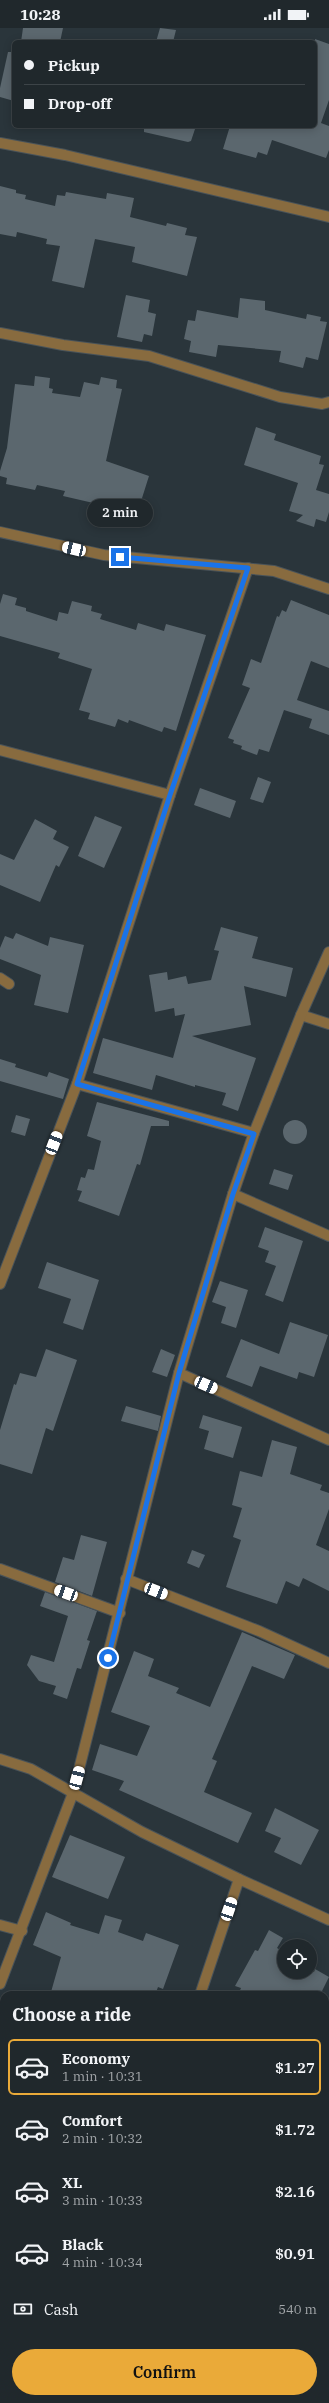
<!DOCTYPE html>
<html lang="en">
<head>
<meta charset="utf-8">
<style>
	:root { --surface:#20282c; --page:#2d3438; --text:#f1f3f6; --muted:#a2a6a9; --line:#3d4448; --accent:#eaaa39 }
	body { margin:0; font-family:"IBM Plex Serif",serif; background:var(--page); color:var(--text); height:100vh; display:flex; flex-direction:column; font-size:15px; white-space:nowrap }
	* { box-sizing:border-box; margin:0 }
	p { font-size:13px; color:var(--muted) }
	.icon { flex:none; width:22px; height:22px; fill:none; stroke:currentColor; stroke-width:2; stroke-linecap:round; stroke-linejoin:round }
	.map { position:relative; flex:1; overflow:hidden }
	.details { position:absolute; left:0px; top:1963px; width:329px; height:412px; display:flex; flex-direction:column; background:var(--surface); border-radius:12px 12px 0 0; box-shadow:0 2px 10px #0003,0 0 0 1px var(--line) }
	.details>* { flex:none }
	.guide { position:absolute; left:12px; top:12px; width:305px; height:88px; border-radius:6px; box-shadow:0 2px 10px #0003,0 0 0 1px var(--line); display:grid; align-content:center; height:88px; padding:0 12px; background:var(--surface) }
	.fabs { position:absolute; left:277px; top:1911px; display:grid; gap:8px }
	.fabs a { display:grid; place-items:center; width:40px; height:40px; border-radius:50%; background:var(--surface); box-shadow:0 2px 10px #0003,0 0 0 1px var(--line); font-size:20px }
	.end { position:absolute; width:18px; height:18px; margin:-9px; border:5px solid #1a73e8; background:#fff; box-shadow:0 0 0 2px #fff }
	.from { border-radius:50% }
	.bubble { position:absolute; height:28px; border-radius:14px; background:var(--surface); box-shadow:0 2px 10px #0003,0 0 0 1px var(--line); font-size:13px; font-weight:600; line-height:28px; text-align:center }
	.car { position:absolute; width:12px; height:24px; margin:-12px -6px; border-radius:5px; box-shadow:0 0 3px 1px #0007; background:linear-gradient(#fff 24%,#345 0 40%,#fff 0 76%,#345 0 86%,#fff 0) }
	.guide b { display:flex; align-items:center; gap:14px; height:38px; font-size:15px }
	.guide b+b { border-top:1px solid var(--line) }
	.guide i { width:10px; height:10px; background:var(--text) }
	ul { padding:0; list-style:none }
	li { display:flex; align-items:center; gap:12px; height:56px; margin:0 8px 6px; padding:0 4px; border:2px solid transparent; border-radius:6px }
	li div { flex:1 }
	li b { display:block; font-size:15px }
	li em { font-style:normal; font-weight:600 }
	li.on { border-color:var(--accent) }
	li>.icon { width:36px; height:36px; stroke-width:1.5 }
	h2 { padding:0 12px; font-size:18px; line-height:48px }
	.pay { display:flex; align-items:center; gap:10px; height:44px; padding:0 12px; font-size:15px }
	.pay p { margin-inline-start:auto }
	.primary-button { display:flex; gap:8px; margin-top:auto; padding:8px 12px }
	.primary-button a { flex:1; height:46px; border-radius:24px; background:var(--accent); color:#111; font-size:16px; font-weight:600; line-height:46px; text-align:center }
	.status { display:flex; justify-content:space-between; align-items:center; height:28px; padding:0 20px; background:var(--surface); direction:ltr }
	.status svg { height:11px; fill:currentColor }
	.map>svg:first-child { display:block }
	.building { fill:#5b676e }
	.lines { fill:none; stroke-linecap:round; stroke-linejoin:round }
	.street-casing { stroke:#495359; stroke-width:12 }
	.street { stroke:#886b3f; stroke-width:10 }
	.route { stroke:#1a73e8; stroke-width:5 }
</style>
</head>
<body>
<div class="status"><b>10:28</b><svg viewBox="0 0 49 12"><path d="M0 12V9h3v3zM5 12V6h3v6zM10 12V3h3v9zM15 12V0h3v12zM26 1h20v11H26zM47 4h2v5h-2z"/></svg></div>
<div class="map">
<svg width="329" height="2375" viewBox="0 0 329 2375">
	<rect width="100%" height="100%" fill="#2a353b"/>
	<!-- building -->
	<g class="building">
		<path d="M 23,0 L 63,0 L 60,14 L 21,14 Z"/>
		<path d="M 160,0 L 176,2 L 173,14 L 156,14 Z"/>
		<path d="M 315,11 L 329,16 L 329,72 L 321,95 L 329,98 L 329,122 L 326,130 L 272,112 L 267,127 L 258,124 L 256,130 L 223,121 L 230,98 L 315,98 Z"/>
		<path d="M 8,24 L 14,24 L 14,73 L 0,69 L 0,60 Z"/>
		<path d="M 144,98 L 196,98 L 191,113 L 188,114 L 144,104 Z"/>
		<path d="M 0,158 L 16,162 L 16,165 L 26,167 L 25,171 L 55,178 L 57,167 L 65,168 L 66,164 L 106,171 L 107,165 L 134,170 L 130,189 L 166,198 L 167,195 L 187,200 L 185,207 L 197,209 L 187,248 L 132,234 L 135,219 L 95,211 L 84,260 L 52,253 L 60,218 L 46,216 L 47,211 L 17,204 L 16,209 L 0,206 Z"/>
		<path d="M 126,267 L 150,272 L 148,284 L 156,286 L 152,308 L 144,306 L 142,314 L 117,309 Z"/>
		<path d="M 240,270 L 265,273 L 265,282 L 306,291 L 307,286 L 321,289 L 320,293 L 327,294 L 318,332 L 306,329 L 303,340 L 279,334 L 281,323 L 218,317 L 216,329 L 189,324 L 191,313 L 184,311 L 188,292 L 195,293 L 197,282 L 238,290 Z"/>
		<path d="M 35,348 L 50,350 L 49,360 L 53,361 L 52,365 L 80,369 L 84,354 L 99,357 L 101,349 L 117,352 L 116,360 L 122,361 L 106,433 L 149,448 L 137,486 L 117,479 L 115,484 L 101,479 L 102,477 L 63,468 L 65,463 L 37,457 L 35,462 L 6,456 L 7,450 L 0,448 L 0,443 L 7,420 L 15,356 L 34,358 Z"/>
		<path d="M 256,399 L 276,406 L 274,412 L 321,428 L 319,436 L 324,437 L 316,462 L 329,466 L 329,484 L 326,494 L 316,491 L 314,499 L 296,493 L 303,487 L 289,483 L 298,455 L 244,437 Z"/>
		<path d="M 3,566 L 17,570 L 15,577 L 26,580 L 26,583 L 57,593 L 59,584 L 68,586 L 72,573 L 92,578 L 91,583 L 102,586 L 100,591 L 136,602 L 138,595 L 164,603 L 166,596 L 206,607 L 176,703 L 164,699 L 162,704 L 129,692 L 128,695 L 118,691 L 115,699 L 88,691 L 90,685 L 79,682 L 92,641 L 58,630 L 60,625 L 0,608 L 0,576 Z"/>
		<path d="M 291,572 L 329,587 L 329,640 L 311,633 L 297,672 L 329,683 L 329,707 L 309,700 L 312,691 L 284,682 L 269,724 L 259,721 L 257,727 L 241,721 L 242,718 L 233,715 L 234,712 L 228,710 L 250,660 L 242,657 L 251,631 L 261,635 L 277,588 L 279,589 L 282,582 L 286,584 Z"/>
		<path d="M 258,749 L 271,754 L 263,775 L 250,771 Z"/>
		<path d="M 200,760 L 236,773 L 230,790 L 194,777 Z"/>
		<path d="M 95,788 L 122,799 L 104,840 L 78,828 Z"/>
		<path d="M 35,791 L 57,803 L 53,811 L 69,819 L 59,839 L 56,837 L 40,874 L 0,857 L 0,826 L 14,832 Z"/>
		<path d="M 221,899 L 258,909 L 252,930 L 293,940 L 286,969 L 244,958 L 251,997 L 192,1008 L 256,1030 L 238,1083 L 222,1077 L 226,1065 L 195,1057 L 195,1059 L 156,1047 L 152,1062 L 93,1045 L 103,1010 L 173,1030 L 185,986 L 175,988 L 174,980 L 155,984 L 149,947 L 167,944 L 168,952 L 186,948 L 188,956 L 211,952 L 219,923 L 214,922 Z"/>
		<path d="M 16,905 L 48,918 L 50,909 L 84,917 L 68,985 L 34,977 L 41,947 L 0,931 L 0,920 L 5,908 L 13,911 Z"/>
		<path d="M 0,1031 L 16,1036 L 15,1039 L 47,1049 L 49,1044 L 69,1051 L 63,1071 L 0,1053 Z"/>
		<path d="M 97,1074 L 169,1093 L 169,1098 L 151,1098 L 140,1137 L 137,1136 L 119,1188 L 78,1173 L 82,1163 L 77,1162 L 81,1149 L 85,1150 L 88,1141 L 94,1142 L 101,1113 L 87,1108 Z"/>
		<path d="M 16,1087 L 30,1091 L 25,1108 L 11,1104 Z"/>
		<circle cx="295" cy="1104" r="12"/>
		<path d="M 274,1141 L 293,1147 L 288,1162 L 269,1156 Z"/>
		<path d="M 265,1199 L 303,1213 L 283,1274 L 265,1267 L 276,1238 L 265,1234 L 269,1223 L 258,1219 Z"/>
		<path d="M 47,1234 L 99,1252 L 83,1302 L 63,1295 L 71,1271 L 38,1260 Z"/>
		<path d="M 220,1253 L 248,1262 L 236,1300 L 221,1295 L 226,1279 L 212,1274 Z"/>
		<path d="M 290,1294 L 328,1307 L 314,1349 L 299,1344 L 297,1351 L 260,1338 L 252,1359 L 226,1349 L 241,1311 L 279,1326 Z"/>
		<path d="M 46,1321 L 77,1332 L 53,1403 L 46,1400 L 32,1446 L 0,1436 L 0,1402 L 14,1356 L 16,1357 L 20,1345 L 36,1349 Z"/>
		<path d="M 161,1321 L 175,1327 L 167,1349 L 152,1344 Z"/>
		<path d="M 126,1378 L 161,1388 L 158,1403 L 121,1393 Z"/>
		<path d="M 203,1387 L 242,1399 L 233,1430 L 204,1421 L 209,1403 L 199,1400 Z"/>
		<path d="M 272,1412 L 297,1419 L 290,1446 L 322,1457 L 320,1462 L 329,1465 L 329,1481 L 316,1517 L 329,1523 L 329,1563 L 303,1550 L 299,1559 L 286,1553 L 277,1576 L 226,1559 L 241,1512 L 233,1509 L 242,1480 L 232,1477 L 240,1443 L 262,1449 Z"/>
		<path d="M 81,1507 L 107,1514 L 92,1568 L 55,1554 L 63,1529 L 74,1532 Z"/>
		<path d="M 192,1522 L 205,1527 L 199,1540 L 187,1535 Z"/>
		<path d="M 45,1564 L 97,1583 L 87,1612 L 90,1613 L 81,1641 L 77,1640 L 67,1671 L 53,1666 L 56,1658 L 39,1653 L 27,1637 L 31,1627 L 54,1634 L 68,1588 L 40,1578 Z"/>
		<path d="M 242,1604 L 295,1627 L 284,1651 L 252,1638 L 212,1731 L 217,1733 L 204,1764 L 252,1785 L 238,1815 L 119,1762 L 124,1753 L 92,1742 L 100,1716 L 137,1728 L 150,1698 L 111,1684 L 134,1623 L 154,1631 L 148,1648 L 179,1660 L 176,1665 L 210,1679 Z"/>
		<path d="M 275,1780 L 319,1802 L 301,1837 L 274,1824 L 281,1810 L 265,1803 Z"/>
		<path d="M 70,1807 L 125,1829 L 108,1871 L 52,1849 Z"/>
		<path d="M 46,1884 L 71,1895 L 70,1897 L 99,1906 L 105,1887 L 122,1892 L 118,1904 L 143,1913 L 146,1905 L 179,1917 L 163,1961 L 158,1959 L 155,1967 L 62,1967 L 51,1964 L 61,1929 L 33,1917 Z"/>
		<path d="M 269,1902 L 283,1910 L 277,1920 L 284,1924 L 284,1944 L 314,1944 L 315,1941 L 329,1949 L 320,1967 L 238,1967 L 241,1960 L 235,1958 L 255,1922 L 258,1923 Z"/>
	</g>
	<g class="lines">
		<defs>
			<g id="street">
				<path d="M 0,115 L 65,127 L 329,189"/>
				<path d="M 0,305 L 63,317 L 149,328 L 280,369 L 322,376 L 329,374"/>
				<path d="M 0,504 L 104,527 L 274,543 L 329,561"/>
				<path d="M 0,722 L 170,767"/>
				<path d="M 0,950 L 9,956"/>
				<path d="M 301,987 L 329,996"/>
				<path d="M 77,1056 L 254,1105"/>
				<path d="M 233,1166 L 329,1208"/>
				<path d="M 0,1256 L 77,1056 L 170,767 L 248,540"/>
				<path d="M 179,1345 L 329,1412"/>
				<path d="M 0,1541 L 120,1585"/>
				<path d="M 126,1551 L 259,1603 L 329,1635"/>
				<path d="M 0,1731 L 31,1741 L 142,1804 L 239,1851 L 329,1892"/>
				<path d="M 0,1897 L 22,1903"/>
				<path d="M 0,1956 L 73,1765 L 179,1345 L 233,1166 L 254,1105 L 301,987 L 329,924"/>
				<path d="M 200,1967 L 239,1851"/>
				<path d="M 325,2106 L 329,2108"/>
				<path d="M 325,2169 L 329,2158"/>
				<path d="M 62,2375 L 64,2371"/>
				<path d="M 259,2375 L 260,2371"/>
			</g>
		</defs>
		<!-- street casing -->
		<use href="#street" class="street-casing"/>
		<!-- street -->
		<use href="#street" class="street"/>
	</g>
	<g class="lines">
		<!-- route -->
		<path class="route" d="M 108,1630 L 179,1345 L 233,1166 L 254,1106 L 77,1056 L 170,767 L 248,540 L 120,529"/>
	</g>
</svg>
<div class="fabs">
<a><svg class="icon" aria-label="locate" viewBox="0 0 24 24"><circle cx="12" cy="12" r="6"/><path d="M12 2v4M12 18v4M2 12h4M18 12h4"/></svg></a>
</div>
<i class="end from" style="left:108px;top:1630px"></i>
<i class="end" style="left:120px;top:529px"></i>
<div class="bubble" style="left:87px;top:471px;width:66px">2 min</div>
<i class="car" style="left:74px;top:521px;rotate:283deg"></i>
<i class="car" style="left:54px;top:1115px;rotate:21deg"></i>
<i class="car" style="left:206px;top:1357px;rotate:114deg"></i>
<i class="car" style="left:156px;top:1563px;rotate:111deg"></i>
<i class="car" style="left:66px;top:1565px;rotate:290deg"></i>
<i class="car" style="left:77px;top:1750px;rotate:15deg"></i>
<i class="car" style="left:229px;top:1881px;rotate:19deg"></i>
<div class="guide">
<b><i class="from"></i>Pickup</b>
<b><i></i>Drop-off</b>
</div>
<section class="details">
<h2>Choose a ride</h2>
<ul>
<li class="on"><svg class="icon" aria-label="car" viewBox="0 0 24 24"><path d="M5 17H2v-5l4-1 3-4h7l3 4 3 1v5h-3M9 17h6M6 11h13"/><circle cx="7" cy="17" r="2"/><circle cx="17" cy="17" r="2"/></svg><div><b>Economy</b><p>1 min · 10:31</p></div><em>$1.27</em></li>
<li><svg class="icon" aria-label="car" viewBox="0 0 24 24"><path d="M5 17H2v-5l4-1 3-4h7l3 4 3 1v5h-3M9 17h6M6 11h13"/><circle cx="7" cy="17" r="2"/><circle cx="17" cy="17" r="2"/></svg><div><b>Comfort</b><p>2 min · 10:32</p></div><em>$1.72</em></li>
<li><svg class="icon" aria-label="car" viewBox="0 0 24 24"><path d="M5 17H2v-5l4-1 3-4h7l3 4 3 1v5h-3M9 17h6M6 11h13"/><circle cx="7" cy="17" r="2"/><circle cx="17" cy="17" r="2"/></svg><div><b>XL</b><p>3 min · 10:33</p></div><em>$2.16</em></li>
<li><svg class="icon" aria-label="car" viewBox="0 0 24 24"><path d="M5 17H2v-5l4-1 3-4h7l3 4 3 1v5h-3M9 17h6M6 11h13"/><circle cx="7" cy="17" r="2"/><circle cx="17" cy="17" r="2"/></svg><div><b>Black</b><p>4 min · 10:34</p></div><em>$0.91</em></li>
</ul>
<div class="pay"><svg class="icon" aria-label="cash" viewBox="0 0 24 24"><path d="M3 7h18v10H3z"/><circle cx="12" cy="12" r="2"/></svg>Cash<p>540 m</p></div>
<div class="primary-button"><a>Confirm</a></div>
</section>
</div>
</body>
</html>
